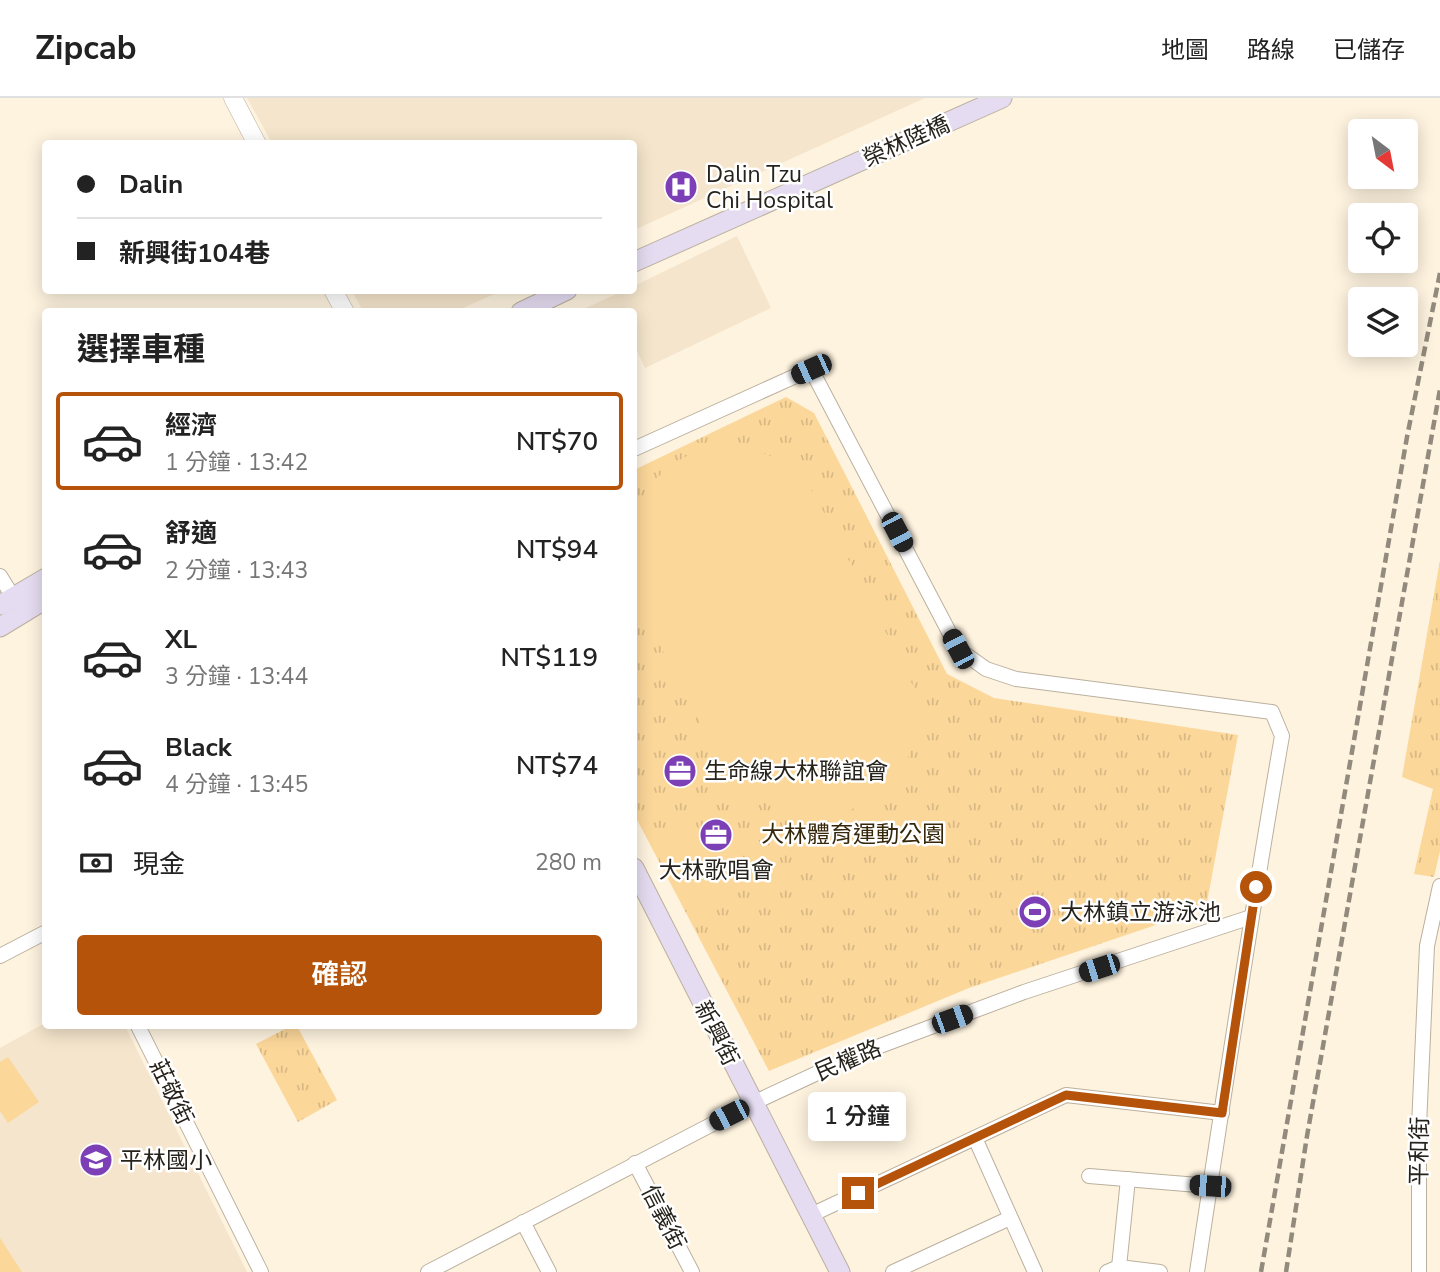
<!DOCTYPE html>
<html lang="zh-TW">
<head>
<meta charset="utf-8">
<style>
	:root { --surface:#fff; --page:#f2f2f2; --text:#222; --muted:#767676; --line:#e0e0e0; --accent:#b45309 }
	body { margin:0; font-family:"Nunito Sans","Noto Sans TC",sans-serif; background:var(--page); color:var(--text); height:100vh; display:flex; flex-direction:column; font-size:26px; white-space:nowrap }
	* { box-sizing:border-box; margin:0 }
	p { font-size:23px; color:var(--muted) }
	.icon { flex:none; width:38px; height:38px; fill:none; stroke:currentColor; stroke-width:2; stroke-linecap:round; stroke-linejoin:round }
	.map { position:relative; flex:1; overflow:hidden }
	.details { position:absolute; left:42px; top:210px; width:595px; height:721px; display:flex; flex-direction:column; background:var(--surface); border-radius:7px; box-shadow:0 4px 18px #0003 }
	.details>* { flex:none }
	.top-card { position:absolute; left:42px; top:42px; width:595px; height:154px; border-radius:7px; box-shadow:0 4px 18px #0003; display:grid; align-content:center; height:154px; padding:0 35px; background:var(--surface) }
	.needle { width:46px; rotate:148deg }
	.controls { position:absolute; left:1348px; top:21px; display:grid; gap:14px }
	.controls a { display:grid; place-items:center; width:70px; height:70px; border-radius:7px; background:var(--surface); box-shadow:0 4px 18px #0003; font-size:35px }
	.end { position:absolute; width:32px; height:32px; margin:-16px; border:9px solid #b45309; background:#fff; box-shadow:0 0 0 4px #fff }
	.from { border-radius:50% }
	.bubble { position:absolute; height:49px; border-radius:7px; background:var(--surface); box-shadow:0 4px 18px #0003; font-size:23px; font-weight:600; line-height:49px; text-align:center }
	.car { position:absolute; width:21px; height:42px; margin:-21px -10px; border-radius:9px; box-shadow:0 0 5px 2px #0007; background:linear-gradient(#222 24%,#8ab4d8 0 40%,#222 0 76%,#8ab4d8 0 86%,#222 0) }
	.top-card b { display:flex; align-items:center; gap:24px; height:66px; font-size:26px }
	.top-card b+b { border-top:2px solid var(--line) }
	.top-card i { width:18px; height:18px; background:var(--text) }
	ul { padding:0; list-style:none }
	li { display:flex; align-items:center; gap:21px; height:98px; margin:0 14px 10px; padding:0 21px; border:4px solid transparent; border-radius:7px }
	li div { flex:1 }
	li b { display:block; font-size:26px }
	li em { font-style:normal; font-weight:600 }
	li.selected { border-color:var(--accent) }
	li>.icon { width:63px; height:63px; stroke-width:1.5 }
	h2 { padding:0 35px; font-size:32px; line-height:84px }
	.pay { display:flex; align-items:center; gap:18px; height:77px; padding:0 35px; font-size:26px }
	.pay p { margin-inline-start:auto }
	.action { display:flex; gap:14px; margin-top:auto; padding:14px 35px }
	.action a { flex:1; height:80px; border-radius:7px; background:var(--accent); color:#fff; font-size:28px; font-weight:600; line-height:80px; text-align:center }
	header { display:flex; align-items:center; gap:42px; box-sizing:border-box; height:98px; padding:0 35px; background:var(--surface); border-bottom:2px solid var(--line) }
	header strong { font-size:33px }
	nav { display:flex; gap:38px; margin-inline-start:auto; font-size:24px }
	.map>svg:first-child { display:block }
	.built { fill:#f5e5cc }
	.park { fill:url(#park-tufts) }
	.pitch { fill:#fcd79a }
	.lines { fill:none; stroke-linecap:round; stroke-linejoin:round }
	.minor-casing { stroke:#bbb09e; stroke-width:16 }
	.tertiary-casing { stroke:#bbb09e; stroke-width:19 }
	.secondary-casing { stroke:#bbb09e; stroke-width:21 }
	.minor { stroke:#fff; stroke-width:14 }
	.tertiary { stroke:#fff; stroke-width:18 }
	.secondary { stroke:#e5dcf1; stroke-width:19 }
	.rail { stroke:#928a7d; stroke-width:4.5; stroke-dasharray:10 5; stroke-linecap:butt }
	.route { stroke:#b45309; stroke-width:9 }
	.labels { text-anchor:middle; stroke-width:5; stroke-linejoin:round; paint-order:stroke }
	.street-label { font-size:23px; fill:#27231c; stroke:#fff }
	.poi-label { font-size:23px; fill:#27231c; stroke:#fff; text-anchor:start }
	.park-label { font-size:23px; fill:#37280b; stroke:#fff }
</style>
</head>
<body>
<header>
<strong>Zipcab</strong>
<nav><a>地圖</a><a>路線</a><a>已儲存</a></nav>
</header>
<div class="map">
<svg width="1440" height="1174" viewBox="0 0 1440 1174">
	<defs>
		<pattern id="park-tufts" width="24" height="20" patternUnits="userSpaceOnUse" patternTransform="scale(1.75)"><rect width="24" height="20" fill="#fcd79a"/><path d="M3 7l-1-3M5 7V3M7 7l1-3M15 17l-1-3M17 17v-4M19 17l1-3" fill="none" stroke="#d8b884"/></pattern>
	</defs>
	<rect width="100%" height="100%" fill="#fef3df"/>
	<!-- built -->
	<g class="built">
		<path d="M 247,0 L 925,0 L 634,132 L 634,46 L 272,45 Z"/>
		<path d="M 737,138 L 771,210 L 645,270 L 634,247 L 634,214 L 579,213 L 623,193 L 634,192 L 634,188 Z"/>
		<path d="M 352,193 L 501,193 L 454,214 L 363,213 Z"/>
		<path d="M 45,925 L 46,928 L 125,928 L 247,1174 L 0,1174 L 0,950 Z"/>
	</g>
	<!-- park -->
	<g class="park">
		<path d="M 786,299 L 814,315 L 947,576 L 994,600 L 1238,637 L 1206,810 L 969,890 L 769,973 L 634,716 L 634,372 Z"/>
		<path d="M 1440,462 L 1440,753 L 1434,779 L 1414,776 L 1433,691 L 1402,679 Z"/>
		<path d="M 291,928 L 297,928 L 337,1002 L 298,1024 L 256,946 Z"/>
	</g>
	<!-- pitch -->
	<g class="pitch">
		<path d="M 728,347 L 766,356 L 786,365 L 814,395 L 908,577 C 911,584 915,591 916,597 C 933,685 833,751 760,702 L 744,710 L 634,497 L 634,416 C 652,375 684,351 728,347 Z"/>
		<path d="M 701,728 L 735,791 L 689,816 L 655,752 Z"/>
		<path d="M 8,959 L 39,1004 L 8,1025 L 0,1013 L 0,964 Z"/>
		<path d="M 0,1140 L 22,1174 L 0,1174 Z"/>
	</g>
	<g class="lines">
		<defs>
			<g id="minor">
				<path d="M 634,351 L 811,271 L 958,551 L 986,571 L 1016,581 L 1272,614 L 1282,638 C 1251,816 1224,995 1197,1174"/>
				<path d="M 0,478 L 13,499"/>
				<path d="M 0,858 L 46,834"/>
				<path d="M 138,928 L 261,1174"/>
				<path d="M 975,1040 L 1035,1174"/>
				<path d="M 635,1065 L 692,1174"/>
				<path d="M 1089,1078 L 1210,1088"/>
				<path d="M 811,1117 L 1066,997 L 1222,1015"/>
				<path d="M 523,1124 L 549,1174"/>
				<path d="M 1119,1169 L 1128,1081"/>
				<path d="M 428,1174 L 753,1005 L 856,957 L 1024,894 L 1251,819"/>
				<path d="M 893,1174 L 1010,1120"/>
				<path d="M 1107,1174 L 1119,1169 L 1160,1174"/>
				<path d="M 1419,1174 L 1419,1028 L 1427,848 L 1440,788"/>
			</g>
			<g id="tertiary">
				<path d="M 233,0 L 257,46"/>
				<path d="M 333,192 L 345,214"/>
			</g>
			<g id="secondary">
				<path d="M 634,164 L 1002,0"/>
				<path d="M 521,214 L 567,192"/>
				<path d="M 0,507 L 46,480"/>
				<path d="M 0,529 L 46,501"/>
				<path d="M 634,770 L 840,1174"/>
			</g>
		</defs>
		<!-- minor casing -->
		<use href="#minor" class="minor-casing"/>
		<!-- tertiary casing -->
		<use href="#tertiary" class="tertiary-casing"/>
		<!-- secondary casing -->
		<use href="#secondary" class="secondary-casing"/>
		<!-- minor -->
		<use href="#minor" class="minor"/>
		<!-- tertiary -->
		<use href="#tertiary" class="tertiary"/>
		<!-- secondary -->
		<use href="#secondary" class="secondary"/>
		<!-- rail -->
		<g class="rail">
			<path d="M 1261,1174 L 1407,339 L 1440,175"/>
			<path d="M 1286,1174 L 1307,1038 L 1440,291"/>
		</g>
	</g>
	<g class="lines">
		<!-- route -->
		<path class="route" d="M 858,1095 L 1066,997 L 1222,1015 L 1256,789"/>
	</g>
	<!-- icons -->
	<defs>
		<symbol id="hospital-disc" viewBox="-11 -11 22 22"><circle r="9.5" fill="#7d3fb5" stroke="#fff"/><path d="M-5-5h3v3.5h4V-5h3V5h-3V1.5h-4V5h-3Z" fill="#fff"/></symbol>
		<symbol id="office-disc" viewBox="-11 -11 22 22"><circle r="9.5" fill="#7d3fb5" stroke="#fff"/><path d="M-6-3h4V-5.5h4V-3h4V5H-6ZM-1-4.5V-3h2v-1.5ZM-6 0V1H6V0Z" fill="#fff"/></symbol>
		<symbol id="stadium-disc" viewBox="-11 -11 22 22"><circle r="9.5" fill="#7d3fb5" stroke="#fff"/><path d="M0-5a6.5 5 0 1 0 0 10a6.5 5 0 1 0 0-10ZM-3.5-1.8h7v3.6h-7Z" fill="#fff"/></symbol>
		<symbol id="school-disc" viewBox="-11 -11 22 22"><circle r="9.5" fill="#7d3fb5" stroke="#fff"/><path d="M0-5L7-2L0 1L-7-2ZM-4 1L0 2.5L4 1V4Q0 6-4 4Z" fill="#fff"/></symbol>
	</defs>
	<g fill-rule="evenodd">
		<use href="#hospital-disc" x="662" y="70" width="38" height="38"/>
		<use href="#office-disc" x="661" y="654" width="38" height="38"/>
		<use href="#office-disc" x="697" y="718" width="38" height="38"/>
		<use href="#stadium-disc" x="1016" y="795" width="38" height="38"/>
		<use href="#school-disc" x="77" y="1043" width="38" height="38"/>
	</g>
	<g class="labels">
		<!-- street labels -->
		<g class="street-label">
			<text transform="translate(906 43) rotate(-24)" y="8">榮林陸橋</text>
			<text transform="translate(717 935) rotate(63)" y="8">新興街</text>
			<text transform="translate(848 962) rotate(-23)" y="8">民權路</text>
			<text transform="translate(172 994) rotate(64)" y="8">莊敬街</text>
			<text transform="translate(1419 1053) rotate(-89)" y="8">平和街</text>
			<text transform="translate(664 1119) rotate(63)" y="8">信義街</text>
		</g>
		<!-- poi labels -->
		<g class="poi-label">
			<text x="706" y="84">Dalin Tzu<tspan x="706" dy="26">Chi Hospital</tspan></text>
			<text x="704" y="681">生命線大林聯誼會</text>
			<text x="716" y="780" text-anchor="middle">大林歌唱會</text>
			<text x="1060" y="822">大林鎮立游泳池</text>
			<text x="120" y="1070">平林國小</text>
		</g>
		<!-- park labels -->
		<g class="park-label">
			<text x="853" y="744">大林體育運動公園</text>
		</g>
	</g>
</svg>
<div class="controls">
<a><svg class="needle" viewBox="-14 -14 28 28"><path d="M0-13l5 13h-10z" fill="#e53935"/><path d="M0 13l5-13h-10z" fill="#767676"/></svg></a>
<a><svg class="icon" aria-label="locate" viewBox="0 0 24 24"><circle cx="12" cy="12" r="6"/><path d="M12 2v4M12 18v4M2 12h4M18 12h4"/></svg></a>
<a><svg class="icon" aria-label="layers" viewBox="0 0 24 24"><path d="M12 4l9 5-9 5-9-5zM3 14l9 5 9-5"/></svg></a>
</div>
<i class="end from" style="left:1256px;top:789px"></i>
<i class="end" style="left:858px;top:1095px"></i>
<div class="bubble" style="left:808px;top:994px;width:98px">1 分鐘</div>
<i class="car" style="left:811px;top:271px;rotate:246deg"></i>
<i class="car" style="left:897px;top:434px;rotate:152deg"></i>
<i class="car" style="left:958px;top:551px;rotate:332deg"></i>
<i class="car" style="left:1099px;top:870px;rotate:252deg"></i>
<i class="car" style="left:952px;top:921px;rotate:70deg"></i>
<i class="car" style="left:729px;top:1017px;rotate:243deg"></i>
<i class="car" style="left:1210px;top:1088px;rotate:274deg"></i>
<div class="top-card">
<b><i class="from"></i>Dalin</b>
<b><i></i>新興街104巷</b>
</div>
<section class="details">
<h2>選擇車種</h2>
<ul>
<li class="selected"><svg class="icon" aria-label="car" viewBox="0 0 24 24"><path d="M5 17H2v-5l4-1 3-4h7l3 4 3 1v5h-3M9 17h6M6 11h13"/><circle cx="7" cy="17" r="2"/><circle cx="17" cy="17" r="2"/></svg><div><b>經濟</b><p>1 分鐘 · 13:42</p></div><em>NT$70</em></li>
<li><svg class="icon" aria-label="car" viewBox="0 0 24 24"><path d="M5 17H2v-5l4-1 3-4h7l3 4 3 1v5h-3M9 17h6M6 11h13"/><circle cx="7" cy="17" r="2"/><circle cx="17" cy="17" r="2"/></svg><div><b>舒適</b><p>2 分鐘 · 13:43</p></div><em>NT$94</em></li>
<li><svg class="icon" aria-label="car" viewBox="0 0 24 24"><path d="M5 17H2v-5l4-1 3-4h7l3 4 3 1v5h-3M9 17h6M6 11h13"/><circle cx="7" cy="17" r="2"/><circle cx="17" cy="17" r="2"/></svg><div><b>XL</b><p>3 分鐘 · 13:44</p></div><em>NT$119</em></li>
<li><svg class="icon" aria-label="car" viewBox="0 0 24 24"><path d="M5 17H2v-5l4-1 3-4h7l3 4 3 1v5h-3M9 17h6M6 11h13"/><circle cx="7" cy="17" r="2"/><circle cx="17" cy="17" r="2"/></svg><div><b>Black</b><p>4 分鐘 · 13:45</p></div><em>NT$74</em></li>
</ul>
<div class="pay"><svg class="icon" aria-label="cash" viewBox="0 0 24 24"><path d="M3 7h18v10H3z"/><circle cx="12" cy="12" r="2"/></svg>現金<p>280 m</p></div>
<div class="action"><a>確認</a></div>
</section>
</div>
</body>
</html>
